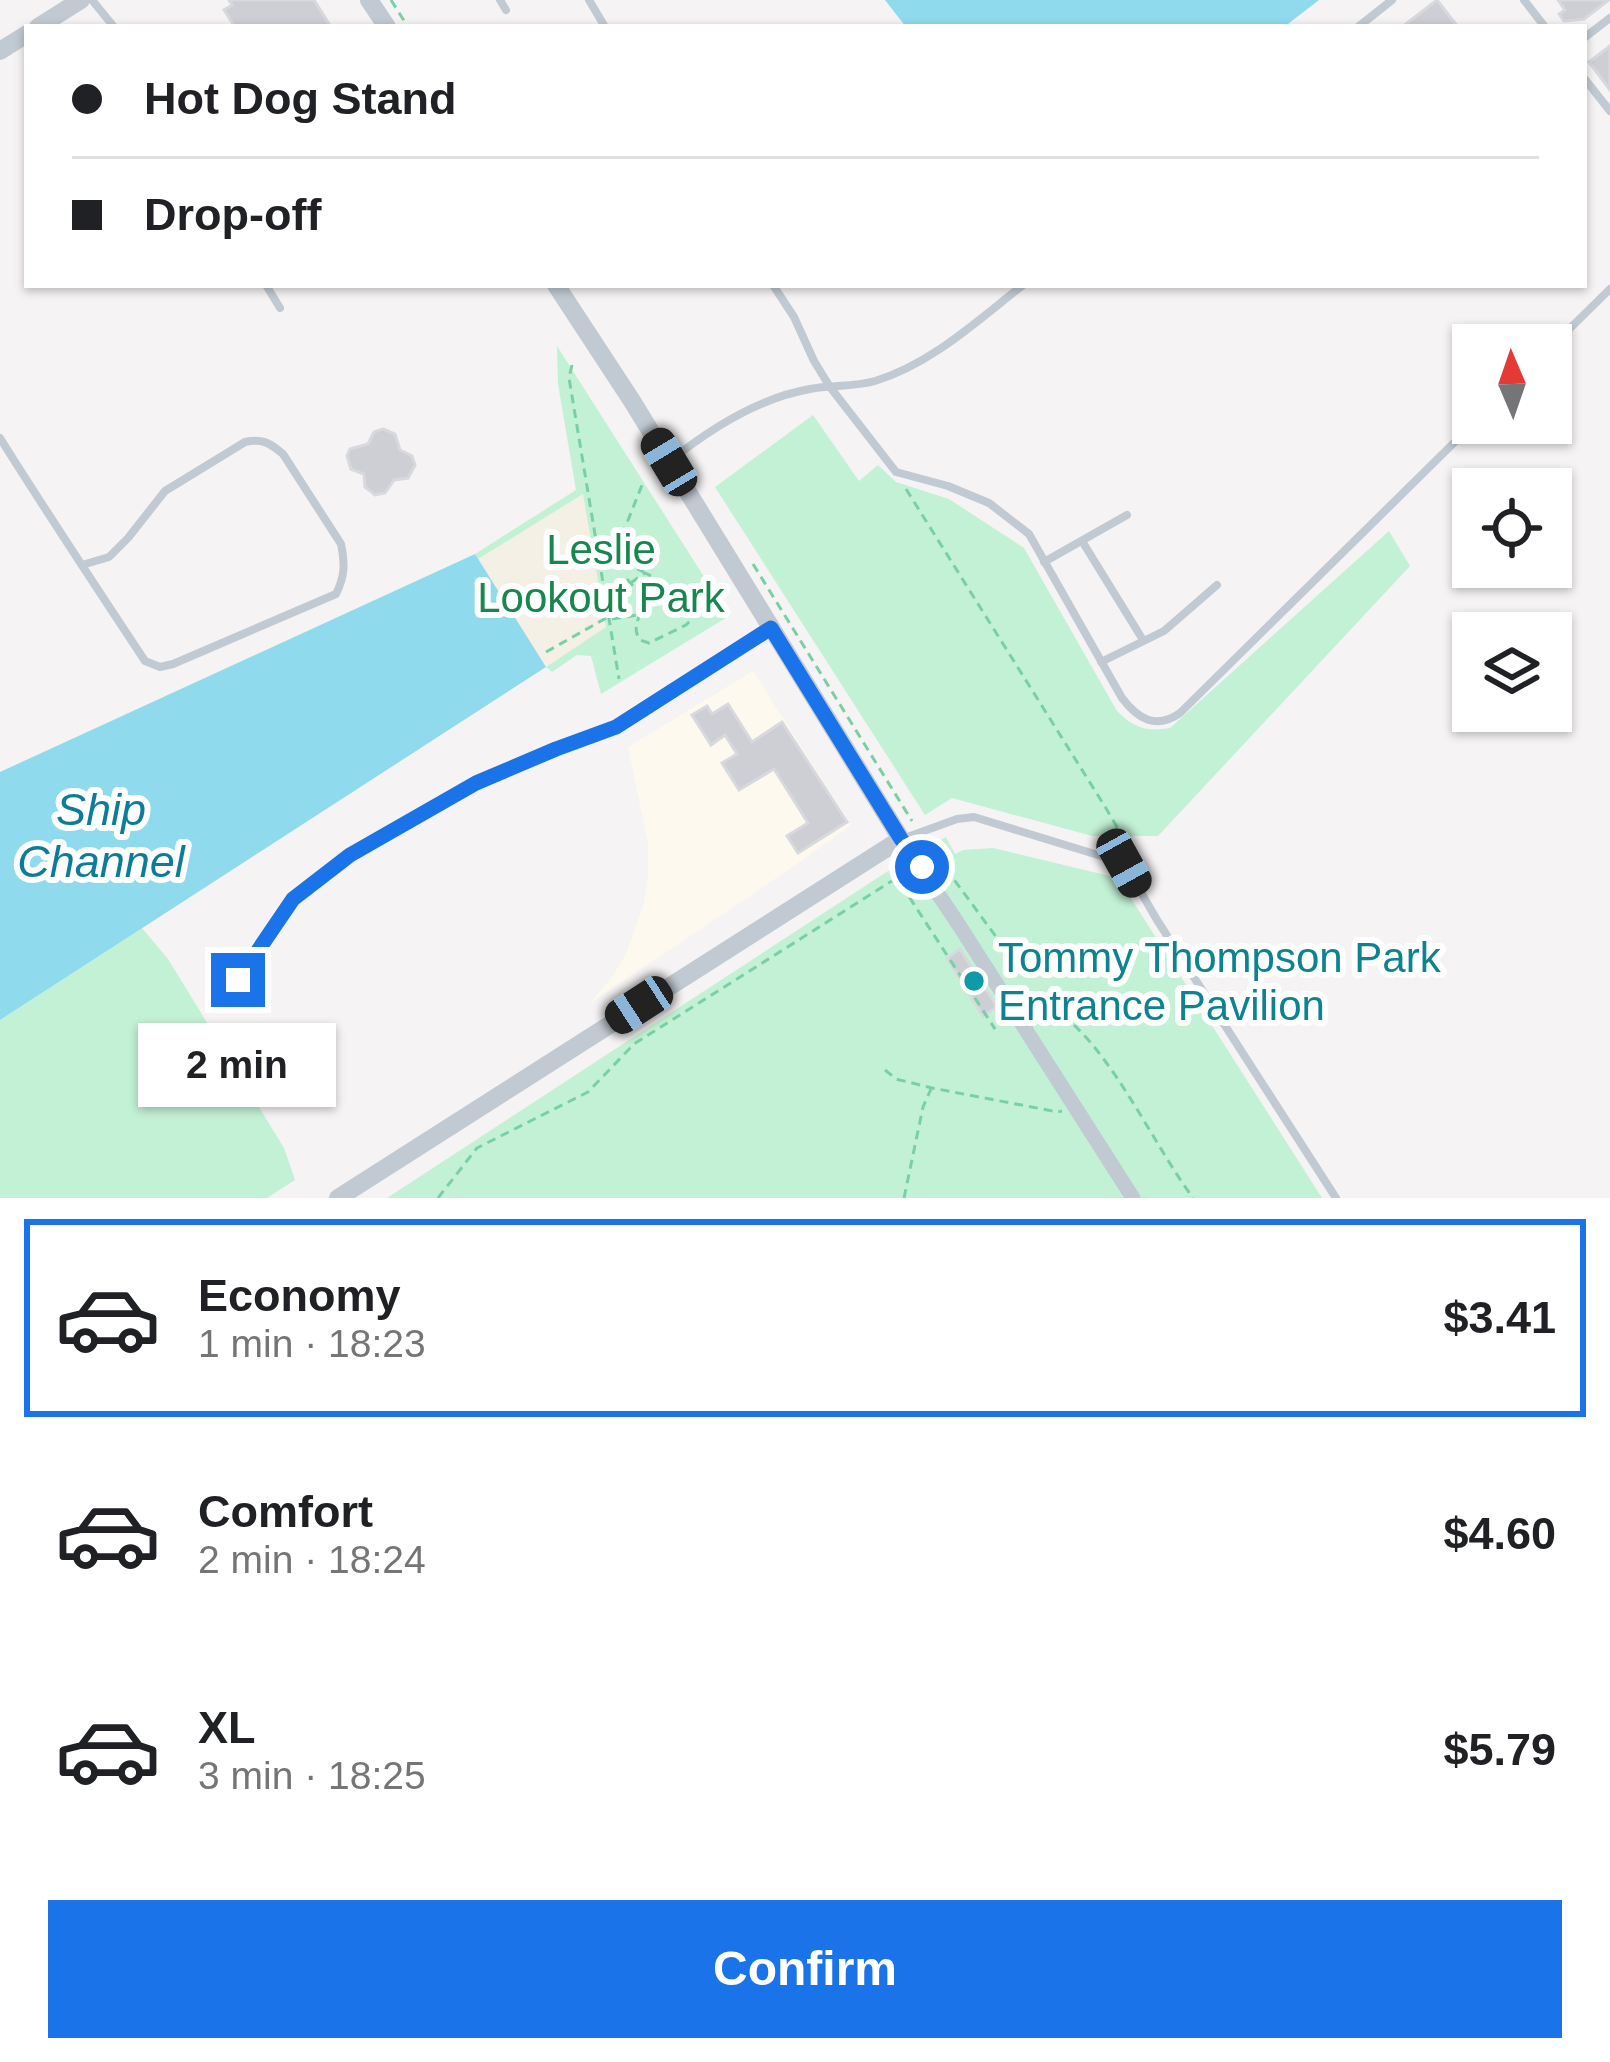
<!DOCTYPE html>
<html lang="en">
<head>
<meta charset="utf-8">
<style>
	:root { --surface:#fff; --page:#f6f6f6; --text:#202124; --muted:#757577; --line:#e0e0e0; --accent:#1a73e8 }
	body { margin:0; font-family:Arial,sans-serif; background:var(--page); color:var(--text); height:100vh; display:flex; flex-direction:column; font-size:45px; white-space:nowrap }
	* { box-sizing:border-box; margin:0 }
	p { font-size:39px; color:var(--muted) }
	.icon { flex:none; width:66px; height:66px; fill:none; stroke:currentColor; stroke-width:2; stroke-linecap:round; stroke-linejoin:round }
	.map { position:relative; height:1198px; overflow:hidden }
	.panel { display:flex; flex-direction:column; background:var(--surface); flex:1 }
	.panel>* { flex:none }
	.banner { position:absolute; left:24px; top:24px; width:1563px; height:264px; border-radius:0px; box-shadow:0 3px 9px #0004; display:grid; align-content:center; height:264px; padding:0 48px; background:var(--surface) }
	.needle { width:78px; rotate:358deg }
	.controls { position:absolute; left:1452px; top:324px; display:grid; gap:24px }
	.controls a { display:grid; place-items:center; width:120px; height:120px; border-radius:0px; background:var(--surface); box-shadow:0 3px 9px #0004; font-size:60px }
	.end { position:absolute; width:54px; height:54px; margin:-27px; border:15px solid #1a73e8; background:#fff; box-shadow:0 0 0 6px #fff }
	.from { border-radius:50% }
	.bubble { position:absolute; height:84px; border-radius:0px; background:var(--surface); box-shadow:0 3px 9px #0004; font-size:39px; font-weight:700; line-height:84px; text-align:center }
	.car { position:absolute; width:36px; height:72px; margin:-36px -18px; border-radius:15px; box-shadow:0 0 9px 3px #0007; background:linear-gradient(#222 24%,#8ab4d8 0 40%,#222 0 76%,#8ab4d8 0 86%,#222 0) }
	.banner b { display:flex; align-items:center; gap:42px; height:114px; font-size:45px }
	.banner b+b { border-top:3px solid var(--line) }
	.banner i { width:30px; height:30px; background:var(--text) }
	ul { padding:21px 0 0; list-style:none }
	li { display:flex; align-items:center; gap:36px; height:198px; margin:0 24px 18px; padding:0 24px; border:6px solid transparent; border-radius:0px }
	li div { flex:1 }
	li b { display:block; font-size:45px }
	li em { font-style:normal; font-weight:700 }
	li.on { border-color:var(--accent) }
	li>.icon { width:108px; height:108px; stroke-width:1.5 }
	.button { display:flex; gap:24px; margin-top:auto; padding:24px 48px }
	.button a { flex:1; height:138px; border-radius:0px; background:var(--accent); color:#fff; font-size:48px; font-weight:700; line-height:138px; text-align:center }
	.map>svg:first-child { display:block }
	.commercial { fill:#fdf9ef }
	.green { fill:#c3f1d5 }
	.sand { fill:#f5f0e5 }
	.water { fill:#90daee }
	.building { fill:#cdcfd5; stroke:#d7d9de; stroke-width:3 }
	.lines { fill:none; stroke-linecap:round; stroke-linejoin:round }
	.path { stroke:#7ad0a6; stroke-width:3; stroke-dasharray:9 6; stroke-linecap:butt }
	.service { stroke:#c1cad2; stroke-width:8 }
	.minor { stroke:#c1cad2; stroke-width:15 }
	.tertiary { stroke:#c1cad2; stroke-width:18 }
	.path-bridge { stroke:#7ad0a6; stroke-width:3; stroke-dasharray:9 6; stroke-linecap:butt }
	.route { stroke:#1a73e8; stroke-width:15 }
	.culture-dot { fill:#0f9aa8; stroke:#fff; stroke-width:4.5 }
	.labels { text-anchor:middle; stroke-width:12; stroke-linejoin:round; paint-order:stroke }
	.park-label { font-size:42px; fill:#17864f; stroke:#fff }
	.culture-label { font-size:42px; fill:#0d838f; stroke:#fff; text-anchor:start }
	.water-label { font-size:45px; font-style:italic; fill:#0c7c9b; stroke:#fff }
</style>
</head>
<body>
<div class="map">
<svg width="1610" height="1198" viewBox="0 0 1610 1198">
	<rect width="100%" height="100%" fill="#f5f3f3"/>
	<!-- commercial -->
	<path class="commercial" d="M 753,671 L 851,825 L 787,871 L 589,1004 L 610,980 L 626,954 L 644,903 L 648,875 L 648,844 L 628,747 Z"/>
	<!-- green -->
	<g class="green">
		<path d="M 557,346 L 729,616 L 601,694 L 591,656 L 577,655 L 552,672 L 546,667 L 475,554 L 576,490 L 558,384 Z"/>
		<path d="M 813,415 L 859,481 L 878,465 L 896,482 L 949,499 L 1024,548 L 1117,711 C 1134,728 1146,732 1170,728 L 1389,531 L 1410,566 L 1158,836 L 1092,836 L 952,798 L 925,815 L 715,487 Z"/>
		<path d="M 946,837 L 955,854 L 963,850 L 993,848 L 1118,878 L 1322,1198 L 387,1198 L 905,860 Z"/>
		<path d="M 142,928 L 168,959 L 284,1148 L 295,1180 L 267,1198 L 0,1198 L 0,1020 Z"/>
	</g>
	<!-- sand -->
	<path class="sand" d="M 583,494 L 606,627 L 546,667 L 478,559 Z"/>
	<!-- water -->
	<g class="water">
		<path d="M 885,0 L 1319,0 L 1284,27 L 906,27 Z"/>
		<path d="M 475,554 L 546,667 L 0,1020 L 0,772 Z"/>
	</g>
	<!-- building -->
	<g class="building">
		<path d="M 229,0 L 314,0 L 331,27 L 235,27 L 224,10 L 232,5 Z"/>
		<path d="M 1437,0 L 1458,27 L 1402,27 Z"/>
		<path d="M 1558,0 L 1609,0 L 1584,19 L 1564,21 L 1559,14 L 1565,10 Z"/>
		<path d="M 1610,46 L 1610,90 L 1589,62 Z"/>
		<path d="M 383,429 L 395,434 L 400,450 L 412,456 L 415,465 L 408,478 L 394,480 L 385,493 L 375,495 L 365,487 L 364,474 L 351,469 L 347,456 L 350,449 L 368,444 L 374,432 Z"/>
		<path d="M 728,704 L 752,742 L 782,722 L 847,822 L 798,853 L 787,836 L 808,823 L 774,769 L 739,790 L 722,763 L 737,754 L 725,735 L 711,745 L 692,715 L 707,706 L 712,714 Z"/>
		<path d="M 960,949 L 997,1007 L 983,1016 L 947,958 Z"/>
	</g>
	<g class="lines">
		<!-- path -->
		<g class="path">
			<path d="M 391,0 L 408,27"/>
			<path d="M 572,365 L 569,378 L 619,679"/>
			<path d="M 906,489 L 1104,805 L 1129,847 L 1127,853"/>
			<path d="M 617,548 L 629,565 L 644,572"/>
			<path d="M 601,552 L 617,548 L 644,480"/>
			<path d="M 753,564 L 912,821"/>
			<path d="M 643,598 C 645,614 629,624 640,640 L 649,643 L 686,625 L 692,619 C 690,605 675,602 674,588"/>
			<path d="M 606,600 L 645,573 L 719,610 L 725,608"/>
			<path d="M 612,619 L 638,615"/>
			<path d="M 546,652 L 608,617"/>
			<path d="M 928,844 L 1005,949 L 1010,976"/>
			<path d="M 893,872 L 995,1029"/>
			<path d="M 1033,1010 C 1049,1008 1064,1015 1075,1026 C 1120,1069 1155,1146 1193,1198"/>
			<path d="M 885,1070 L 896,1079 L 932,1088 L 1058,1112 L 1062,1111"/>
			<path d="M 438,1198 L 477,1148 L 588,1092 L 634,1044 L 903,874"/>
			<path d="M 904,1198 L 923,1107 L 931,1089"/>
		</g>
		<!-- service -->
		<g class="service">
			<path d="M 92,0 L 114,27"/>
			<path d="M 500,0 L 506,10"/>
			<path d="M 589,0 L 605,27"/>
			<path d="M 1524,0 L 1545,27"/>
			<path d="M 1358,27 L 1392,0"/>
			<path d="M 1584,38 L 1610,18"/>
			<path d="M 1584,78 L 1610,111"/>
			<path d="M 266,285 L 280,308"/>
			<path d="M 773,285 L 794,317 L 814,361 L 830,387 L 896,472 L 948,486 L 989,503 L 1029,534 L 1122,698 C 1138,719 1156,730 1180,713 L 1474,423"/>
			<path d="M 1551,347 L 1610,289"/>
			<path d="M 0,438 C 47,513 96,587 145,661 L 160,667 L 173,664 L 336,594 C 345,576 345,564 341,544 L 283,454 C 270,443 262,438 245,442 L 165,491 L 128,538 L 109,557 L 82,565"/>
			<path d="M 670,461 C 711,428 758,398 810,389 C 831,385 854,387 875,381 C 931,364 977,321 1023,285"/>
			<path d="M 1082,541 L 1143,640"/>
			<path d="M 1044,562 L 1127,515"/>
			<path d="M 1101,662 L 1164,631 L 1217,585"/>
			<path d="M 902,839 L 957,819 L 974,817 L 1124,863 L 1157,920 L 1336,1198"/>
			<path d="M 239,980 L 293,899 L 350,855 L 476,783 L 614,728"/>
		</g>
		<!-- minor -->
		<g class="minor">
			<path d="M 616,727 L 771,628"/>
			<path d="M 901,839 L 957,922 L 1133,1198"/>
		</g>
		<!-- tertiary -->
		<g class="tertiary">
			<path d="M 369,0 L 387,27"/>
			<path d="M 38,27 L 81,0"/>
			<path d="M 0,51 L 27,34"/>
			<path d="M 338,1198 L 901,839 L 632,401 L 556,285"/>
		</g>
		<!-- path-bridge -->
		<path class="path-bridge" d="M 627,579 L 643,598"/>
	</g>
	<g class="lines">
		<!-- route -->
		<path class="route" d="M 238,980 L 293,899 L 350,855 L 476,783 L 556,749 L 616,727 L 771,628 L 901,839 L 922,867"/>
	</g>
	<!-- markers -->
	<circle class="culture-dot" cx="974" cy="981" r="12"/>
	<g class="labels">
		<!-- park labels -->
		<g class="park-label">
			<text x="601" y="564">Leslie<tspan x="601" dy="48">Lookout Park</tspan></text>
		</g>
		<!-- culture labels -->
		<g class="culture-label">
			<text x="998" y="972">Tommy Thompson Park<tspan x="998" dy="48">Entrance Pavilion</tspan></text>
		</g>
		<!-- water labels -->
		<g class="water-label">
			<text x="101" y="825">Ship<tspan x="101" dy="52">Channel</tspan></text>
		</g>
	</g>
</svg>
<div class="controls">
<a><svg class="needle" viewBox="-14 -14 28 28"><path d="M0-13l5 13h-10z" fill="#e53935"/><path d="M0 13l5-13h-10z" fill="#757577"/></svg></a>
<a><svg class="icon" aria-label="locate" viewBox="0 0 24 24"><circle cx="12" cy="12" r="6"/><path d="M12 2v4M12 18v4M2 12h4M18 12h4"/></svg></a>
<a><svg class="icon" aria-label="layers" viewBox="0 0 24 24"><path d="M12 4l9 5-9 5-9-5zM3 14l9 5 9-5"/></svg></a>
</div>
<i class="end from" style="left:922px;top:867px"></i>
<i class="end" style="left:238px;top:980px"></i>
<div class="bubble" style="left:138px;top:1023px;width:198px">2 min</div>
<i class="car" style="left:669px;top:462px;rotate:329deg"></i>
<i class="car" style="left:1124px;top:863px;rotate:151deg"></i>
<i class="car" style="left:639px;top:1005px;rotate:237deg"></i>
<div class="banner">
<b><i class="from"></i>Hot Dog Stand</b>
<b><i></i>Drop-off</b>
</div>
</div>
<section class="panel">
<ul>
<li class="on"><svg class="icon" aria-label="car" viewBox="0 0 24 24"><path d="M5 17H2v-5l4-1 3-4h7l3 4 3 1v5h-3M9 17h6M6 11h13"/><circle cx="7" cy="17" r="2"/><circle cx="17" cy="17" r="2"/></svg><div><b>Economy</b><p>1 min · 18:23</p></div><em>$3.41</em></li>
<li><svg class="icon" aria-label="car" viewBox="0 0 24 24"><path d="M5 17H2v-5l4-1 3-4h7l3 4 3 1v5h-3M9 17h6M6 11h13"/><circle cx="7" cy="17" r="2"/><circle cx="17" cy="17" r="2"/></svg><div><b>Comfort</b><p>2 min · 18:24</p></div><em>$4.60</em></li>
<li><svg class="icon" aria-label="car" viewBox="0 0 24 24"><path d="M5 17H2v-5l4-1 3-4h7l3 4 3 1v5h-3M9 17h6M6 11h13"/><circle cx="7" cy="17" r="2"/><circle cx="17" cy="17" r="2"/></svg><div><b>XL</b><p>3 min · 18:25</p></div><em>$5.79</em></li>
</ul>
<div class="button"><a>Confirm</a></div>
</section>
</body>
</html>
